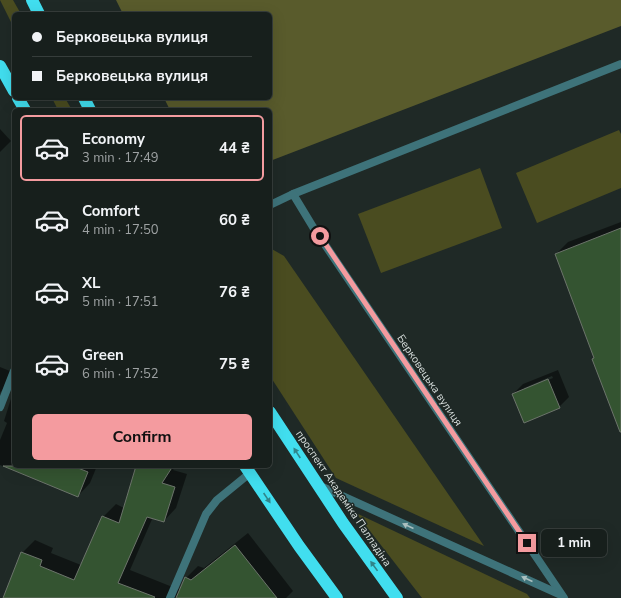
<!DOCTYPE html>
<html lang="en">
<head>
<meta charset="utf-8">
<style>
	:root { --surface:#171f1c; --page:#242c29; --text:#f1f3f6; --muted:#9ea2a3; --line:#363d3b; --accent:#f49b9f }
	body { margin:0; font-family:"Nunito Sans",sans-serif; background:var(--page); color:var(--text); height:100vh; display:flex; flex-direction:column; font-size:15px; white-space:nowrap }
	* { box-sizing:border-box; margin:0 }
	p { font-size:13px; color:var(--muted) }
	.icon { flex:none; width:22px; height:22px; fill:none; stroke:currentColor; stroke-width:2; stroke-linecap:round; stroke-linejoin:round }
	.map { position:relative; flex:1; overflow:hidden }
	.details { position:absolute; left:12px; top:108px; width:260px; height:360px; display:flex; flex-direction:column; background:var(--surface); border-radius:6px; box-shadow:0 4px 16px #0002,0 0 0 1px var(--line) }
	.details>* { flex:none }
	.top-card { position:absolute; left:12px; top:12px; width:260px; height:88px; border-radius:6px; box-shadow:0 4px 16px #0002,0 0 0 1px var(--line); display:grid; align-content:center; height:88px; padding:0 20px; background:var(--surface) }
	.end { position:absolute; width:18px; height:18px; margin:-9px; border:5px solid #f49b9f; background:#111; box-shadow:0 0 0 2px #111 }
	.from { border-radius:50% }
	.bubble { position:absolute; height:28px; border-radius:6px; background:var(--surface); box-shadow:0 4px 16px #0002,0 0 0 1px var(--line); font-size:13px; font-weight:700; line-height:28px; text-align:center }
	.top-card b { display:flex; align-items:center; gap:14px; height:38px; font-size:15px }
	.top-card b+b { border-top:1px solid var(--line) }
	.top-card i { width:10px; height:10px; background:var(--text) }
	ul { padding:7px 0 0; list-style:none }
	li { display:flex; align-items:center; gap:12px; height:66px; margin:0 8px 6px; padding:0 12px; border:2px solid transparent; border-radius:6px }
	li div { flex:1 }
	li b { display:block; font-size:15px }
	li em { font-style:normal; font-weight:700 }
	li.selected { border-color:var(--accent) }
	li>.icon { width:36px; height:36px; stroke-width:1.5 }
	.action { display:flex; gap:8px; margin-top:auto; padding:8px 20px }
	.action a { flex:1; height:46px; border-radius:6px; background:var(--accent); color:#111; font-size:16px; font-weight:700; line-height:46px; text-align:center }
	.map>svg:first-child { display:block }
	.green { fill:#4a4c20 }
	.forest { fill:#595b2c }
	.shadow { fill:#0007; fill-rule:evenodd }
	.building { fill:#345431; stroke:#6c746b }
	.lines { fill:none; stroke-linecap:round; stroke-linejoin:round }
	.lane { stroke:#3e737a; stroke-width:8 }
	.street { stroke:#3e737a; stroke-width:8 }
	.highway { stroke:#41deef; stroke-width:12 }
	.oneway { fill:#30848a }
	.oneway2 { fill:#aabfbf }
	.route { stroke:#f49b9f; stroke-width:5 }
	.labels { text-anchor:middle; stroke-width:3; stroke-linejoin:round; paint-order:stroke }
	.street-label { font-size:11px; fill:#d8dfdd; stroke:#1f2926 }
</style>
</head>
<body>
<div class="map">
<svg width="621" height="598" viewBox="0 0 621 598">
	<rect width="100%" height="100%" fill="#1f2926"/>
	<!-- green -->
	<g class="green">
		<path d="M 0,0 L 13,0 L 21,14 L 14,14 L 14,28 Z"/>
		<path d="M 52,98 L 65,98 L 72,110 L 58,110 Z"/>
		<path d="M 619,130 L 621,134 L 621,188 L 537,223 L 516,173 Z"/>
		<path d="M 480,168 L 502,228 L 381,273 L 358,214 Z"/>
		<path d="M 270,248 L 284,256 L 484,546 L 336,478 L 270,376 Z"/>
		<path d="M 356,513 L 527,594 L 530,598 L 422,598 Z"/>
	</g>
	<!-- forest -->
	<path class="forest" d="M 116,0 L 621,0 L 621,26 L 270,161 L 270,110 L 170,110 L 164,98 L 270,98 L 270,14 L 123,14 Z"/>
	<!-- shadow -->
	<g class="shadow">
		<path d="M 0,129 L 11,141 L 0,152 Z"/>
		<path d="M 621,222 L 621,431 L 556,254 L 568,242 Z"/>
		<path d="M 0,367 L 10,371 L 3,389 L 0,393 Z"/>
		<path d="M 558,370 L 569,397 L 559,407 L 513,394 L 523,384 ZM 552,376 L 553,378 L 524,390 L 524,388 Z"/>
		<path d="M 14,389 L 14,466 L 97,466 L 90,483 L 78,496 L 0,465 L 0,440 L 7,423 L 4,421 Z"/>
		<path d="M 137,466 L 176,466 L 173,470 L 187,474 L 176,508 L 164,521 L 153,517 L 130,570 L 180,590 L 186,578 L 198,566 L 204,568 L 248,533 L 293,591 L 286,598 L 4,598 L 22,553 L 35,540 L 53,548 L 51,553 L 81,565 L 103,517 L 116,504 L 124,508 Z"/>
	</g>
	<!-- building -->
	<g class="building">
		<path d="M 621,228 L 621,432 L 620,432 L 592,359 L 594,358 L 555,254 Z"/>
		<path d="M 548,379 L 560,408 L 524,423 L 512,394 Z"/>
		<path d="M 3,466 L 73,466 L 88,472 L 78,497 Z"/>
		<path d="M 136,466 L 173,466 L 162,483 L 175,487 L 164,522 L 147,517 L 118,583 L 155,597 L 154,598 L 3,598 L 21,552 L 42,560 L 40,566 L 74,580 L 102,516 L 119,523 Z"/>
		<path d="M 235,545 L 277,598 L 176,598 L 185,577 L 191,580 Z"/>
	</g>
	<g class="lines">
		<!-- lane -->
		<path class="lane" d="M 293,194 L 621,64"/>
		<!-- street -->
		<g class="street">
			<path d="M 270,205 L 293,194 L 313,227 L 564,598"/>
			<path d="M 0,407 L 14,371"/>
			<path d="M 318,485 L 561,595"/>
			<path d="M 170,598 L 206,514 L 217,500 L 250,473"/>
		</g>
		<!-- highway -->
		<g class="highway">
			<path d="M 32,0 L 39,14"/>
			<path d="M 0,66 L 14,91"/>
			<path d="M 18,98 L 25,110"/>
			<path d="M 84,98 L 90,110"/>
			<path d="M 270,412 L 343,523 L 397,598"/>
			<path d="M 245,466 L 299,546 L 337,598"/>
		</g>
	</g>
	<!-- one-way arrows -->
	<defs><path id="oneway-solid" d="M-6-.8H1V-3.2L6.5 0L1 3.2V.8H-6Z"/></defs>
	<g class="oneway">
		<use href="#oneway-solid" transform="translate(297 453) rotate(-123)"/>
		<use href="#oneway-solid" transform="translate(267 498) rotate(56)"/>
		<use href="#oneway-solid" transform="translate(374 566) rotate(-126)"/>
	</g>
	<g class="oneway2">
		<use href="#oneway-solid" transform="translate(408 526) rotate(-156)"/>
		<use href="#oneway-solid" transform="translate(527 579) rotate(-156)"/>
	</g>
	<g class="lines">
		<!-- route -->
		<path class="route" d="M 320,236 L 527,543"/>
	</g>
	<g class="labels">
		<!-- street labels -->
		<g class="street-label">
			<text transform="translate(430 380) rotate(56)" y="4">Берковецька вулиця</text>
			<text transform="translate(344 498) rotate(56)" y="4">проспект Академіка Палладіна</text>
		</g>
	</g>
</svg>
<i class="end from" style="left:320px;top:236px"></i>
<i class="end" style="left:527px;top:543px"></i>
<div class="bubble" style="left:541px;top:529px;width:66px">1 min</div>
<div class="top-card">
<b><i class="from"></i>Берковецька вулиця</b>
<b><i></i>Берковецька вулиця</b>
</div>
<section class="details">
<ul>
<li class="selected"><svg class="icon" aria-label="car" viewBox="0 0 24 24"><path d="M5 17H2v-5l4-1 3-4h7l3 4 3 1v5h-3M9 17h6M6 11h13"/><circle cx="7" cy="17" r="2"/><circle cx="17" cy="17" r="2"/></svg><div><b>Economy</b><p>3 min · 17:49</p></div><em>44 ₴</em></li>
<li><svg class="icon" aria-label="car" viewBox="0 0 24 24"><path d="M5 17H2v-5l4-1 3-4h7l3 4 3 1v5h-3M9 17h6M6 11h13"/><circle cx="7" cy="17" r="2"/><circle cx="17" cy="17" r="2"/></svg><div><b>Comfort</b><p>4 min · 17:50</p></div><em>60 ₴</em></li>
<li><svg class="icon" aria-label="car" viewBox="0 0 24 24"><path d="M5 17H2v-5l4-1 3-4h7l3 4 3 1v5h-3M9 17h6M6 11h13"/><circle cx="7" cy="17" r="2"/><circle cx="17" cy="17" r="2"/></svg><div><b>XL</b><p>5 min · 17:51</p></div><em>76 ₴</em></li>
<li><svg class="icon" aria-label="car" viewBox="0 0 24 24"><path d="M5 17H2v-5l4-1 3-4h7l3 4 3 1v5h-3M9 17h6M6 11h13"/><circle cx="7" cy="17" r="2"/><circle cx="17" cy="17" r="2"/></svg><div><b>Green</b><p>6 min · 17:52</p></div><em>75 ₴</em></li>
</ul>
<div class="action"><a>Confirm</a></div>
</section>
</div>
</body>
</html>
